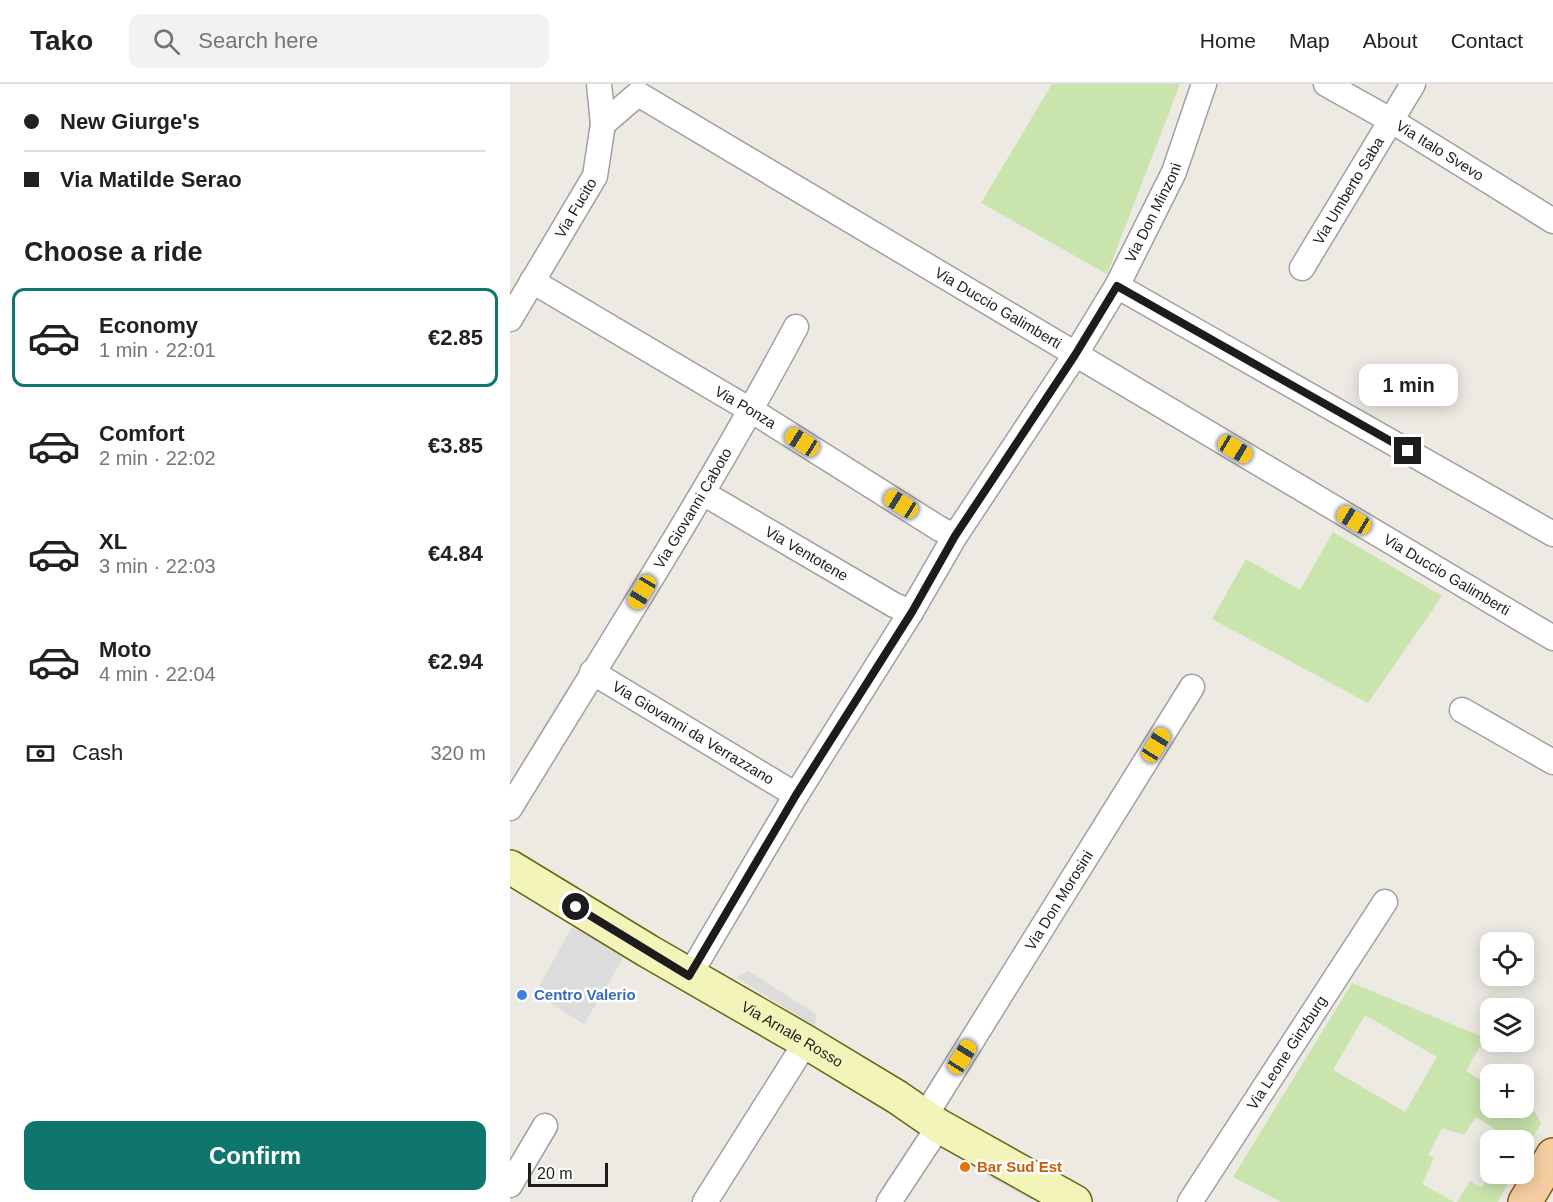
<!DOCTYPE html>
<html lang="en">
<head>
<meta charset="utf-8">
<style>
	:root { --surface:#fff; --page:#f2f2f2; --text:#202124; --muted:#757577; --line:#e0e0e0; --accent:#0f766e }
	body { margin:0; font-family:Arial,sans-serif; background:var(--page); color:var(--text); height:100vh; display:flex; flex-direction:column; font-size:22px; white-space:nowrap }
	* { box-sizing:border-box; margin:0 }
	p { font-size:20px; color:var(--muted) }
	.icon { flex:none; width:33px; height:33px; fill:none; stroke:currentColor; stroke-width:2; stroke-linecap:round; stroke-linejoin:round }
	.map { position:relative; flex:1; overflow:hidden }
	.drawer { display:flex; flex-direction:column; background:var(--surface); width:510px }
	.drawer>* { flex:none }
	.hud { display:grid; align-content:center; height:132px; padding:0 24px; background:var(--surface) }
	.fabs { position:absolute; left:970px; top:848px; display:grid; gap:12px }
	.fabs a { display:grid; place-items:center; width:54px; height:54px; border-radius:12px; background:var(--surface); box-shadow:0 3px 15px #0003; font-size:30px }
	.scale { position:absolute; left:18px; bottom:15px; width:80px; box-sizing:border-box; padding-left:6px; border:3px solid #1c1c1c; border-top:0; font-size:16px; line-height:21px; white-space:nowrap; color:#1c1c1c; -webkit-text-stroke:4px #fff; paint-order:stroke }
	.end { position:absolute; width:27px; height:27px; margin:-14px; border:8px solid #1c1c1c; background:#fff; box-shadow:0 0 0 3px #fff }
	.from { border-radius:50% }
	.bubble { position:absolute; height:42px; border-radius:12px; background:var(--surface); box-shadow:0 3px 15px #0003; font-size:20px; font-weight:700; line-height:42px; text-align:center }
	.car { position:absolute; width:18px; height:36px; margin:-18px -9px; border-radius:8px; box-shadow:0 0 4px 2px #0007; background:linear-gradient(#f5c518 24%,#345 0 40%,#f5c518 0 76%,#345 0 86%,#f5c518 0) }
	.hud b { display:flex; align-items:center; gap:21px; height:57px; font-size:22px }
	.hud b+b { border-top:2px solid var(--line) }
	.hud i { width:15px; height:15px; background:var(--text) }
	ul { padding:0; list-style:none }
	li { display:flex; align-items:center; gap:18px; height:99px; margin:0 12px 9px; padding:0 12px; border:3px solid transparent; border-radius:12px }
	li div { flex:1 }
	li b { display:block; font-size:22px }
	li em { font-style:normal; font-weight:700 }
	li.current { border-color:var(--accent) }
	li>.icon { width:54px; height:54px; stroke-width:1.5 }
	h2 { padding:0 24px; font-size:27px; line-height:72px }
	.pay { display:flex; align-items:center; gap:15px; height:66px; padding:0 24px; font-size:22px }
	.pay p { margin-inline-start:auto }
	.action { display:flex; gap:12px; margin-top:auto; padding:12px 24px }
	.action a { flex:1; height:69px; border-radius:12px; background:var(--accent); color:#fff; font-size:24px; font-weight:700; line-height:69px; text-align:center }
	header { display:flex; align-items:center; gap:36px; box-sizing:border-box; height:84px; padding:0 30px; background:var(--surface); border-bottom:2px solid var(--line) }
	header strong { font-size:28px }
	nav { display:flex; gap:33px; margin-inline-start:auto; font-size:21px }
	.search { width:420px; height:54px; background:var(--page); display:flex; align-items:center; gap:15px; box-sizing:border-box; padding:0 21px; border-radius:12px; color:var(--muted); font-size:22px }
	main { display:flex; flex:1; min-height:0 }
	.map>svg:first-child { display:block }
	.grass { fill:#c9e4ac; fill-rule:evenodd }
	.parking { fill:#dcdcdc }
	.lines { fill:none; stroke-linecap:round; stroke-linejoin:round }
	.street-casing { stroke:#a0a0a0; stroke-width:27 }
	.secondary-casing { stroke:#62690d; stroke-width:36 }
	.primary-casing { stroke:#895c0b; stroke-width:36 }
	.street { stroke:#fff; stroke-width:24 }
	.secondary { stroke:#f2f4b9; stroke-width:33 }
	.primary { stroke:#f4cea0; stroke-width:33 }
	.route { stroke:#1c1c1c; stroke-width:8 }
	.shop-dot { fill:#3f7fe0; stroke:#fff; stroke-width:2 }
	.food-dot { fill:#e8710a; stroke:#fff; stroke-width:2 }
	.labels { text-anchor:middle; stroke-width:5; stroke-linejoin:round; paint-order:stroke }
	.street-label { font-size:15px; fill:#1c1c1c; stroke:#fff }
	.shop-label { font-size:15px; font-weight:bold; fill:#366cbe; stroke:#fff; text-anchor:start }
	.food-label { font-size:15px; font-weight:bold; fill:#c56008; stroke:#fff; text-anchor:start }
</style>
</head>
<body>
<header>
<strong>Tako</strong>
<div class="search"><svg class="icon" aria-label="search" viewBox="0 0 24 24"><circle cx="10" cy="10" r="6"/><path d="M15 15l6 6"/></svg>Search here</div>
<nav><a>Home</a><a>Map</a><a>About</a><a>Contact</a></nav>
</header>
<main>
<section class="drawer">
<div class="hud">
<b><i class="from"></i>New Giurge's</b>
<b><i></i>Via Matilde Serao</b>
</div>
<h2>Choose a ride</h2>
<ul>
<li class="current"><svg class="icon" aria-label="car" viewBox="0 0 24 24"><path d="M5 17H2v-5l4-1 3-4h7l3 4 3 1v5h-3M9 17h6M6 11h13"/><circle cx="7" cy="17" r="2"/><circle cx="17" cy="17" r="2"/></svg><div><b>Economy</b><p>1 min · 22:01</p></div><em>€2.85</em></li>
<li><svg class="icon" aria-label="car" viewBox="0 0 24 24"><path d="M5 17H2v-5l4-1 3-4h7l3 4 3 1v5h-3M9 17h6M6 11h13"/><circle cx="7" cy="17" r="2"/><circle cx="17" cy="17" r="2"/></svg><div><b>Comfort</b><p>2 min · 22:02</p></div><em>€3.85</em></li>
<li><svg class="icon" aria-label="car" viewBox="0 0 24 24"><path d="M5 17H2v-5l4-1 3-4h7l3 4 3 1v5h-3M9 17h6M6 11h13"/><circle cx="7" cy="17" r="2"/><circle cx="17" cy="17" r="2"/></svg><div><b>XL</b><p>3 min · 22:03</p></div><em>€4.84</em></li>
<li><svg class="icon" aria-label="car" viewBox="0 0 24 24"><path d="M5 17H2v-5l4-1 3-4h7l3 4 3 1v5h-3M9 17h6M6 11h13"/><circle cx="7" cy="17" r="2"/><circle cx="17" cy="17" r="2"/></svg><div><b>Moto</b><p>4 min · 22:04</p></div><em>€2.94</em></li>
</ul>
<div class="pay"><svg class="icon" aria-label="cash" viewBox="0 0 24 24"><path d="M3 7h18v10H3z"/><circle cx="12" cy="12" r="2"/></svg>Cash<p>320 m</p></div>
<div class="action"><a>Confirm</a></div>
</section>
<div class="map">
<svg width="1043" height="1118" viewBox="0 0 1043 1118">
	<rect width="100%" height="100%" fill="#ede9e3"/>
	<!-- grass -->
	<g class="grass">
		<path d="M 542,0 L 670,0 L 597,190 L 471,119 Z"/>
		<path d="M 823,448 L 932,512 L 858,619 L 702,535 L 736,475 L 790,506 Z"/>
		<path d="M 842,899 L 975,954 L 956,987 L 981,1002 L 981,1023 L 1014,1023 L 1014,1021 L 1025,1028 L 1031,1039 L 1014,1069 L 1014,1056 L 996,1056 L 997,1053 L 966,1033 L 954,1051 L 932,1044 L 918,1071 L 924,1074 L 912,1100 L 944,1118 L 771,1118 L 723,1093 ZM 855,931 L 927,973 L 895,1028 L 823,986 Z"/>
		<path d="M 981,1086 L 981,1089 L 1003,1089 L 988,1118 L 947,1118 L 960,1097 L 972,1104 Z"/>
	</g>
	<!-- parking -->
	<g class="parking">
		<path d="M 62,843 L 115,871 L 74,940 L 37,917 L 30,901 Z"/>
		<path d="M 238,887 L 306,930 L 305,943 L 226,893 Z"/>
		<path d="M 458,1069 L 532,1113 L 521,1116 L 461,1082 Z"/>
	</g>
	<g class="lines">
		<defs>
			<g id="street">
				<path id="s1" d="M 816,0 L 882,37 L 1043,137"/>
				<path id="s2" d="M 93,40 L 128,10 L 1043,554"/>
				<path id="s3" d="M 792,184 L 903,0"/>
				<path id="s4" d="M 22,197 L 252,333 L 430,445 L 445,452"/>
				<path d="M 607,202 L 1043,450"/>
				<path id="s5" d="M 0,235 L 85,92 L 93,40 L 89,0"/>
				<path id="s6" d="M 193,409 L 384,521 L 401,528"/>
				<path id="s7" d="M 82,588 L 286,711"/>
				<path d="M 952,626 L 1043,678"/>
				<path id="s8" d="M 0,724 C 97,565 198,408 286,243"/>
				<path id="s9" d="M 179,892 L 286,711 L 401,528 L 445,452 L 565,271 L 607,202 L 664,88 L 694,0"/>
				<path id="s10" d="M 415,1032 L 682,603"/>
				<path d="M 0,1101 L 35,1042"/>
				<path d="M 195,1118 L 296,958"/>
				<path d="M 379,1118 L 429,1042"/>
				<path id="s11" d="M 680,1118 L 875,818"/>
			</g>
			<g id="secondary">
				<path id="s12" d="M 0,783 L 138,867 L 296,958 L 387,1013 L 429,1042 L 565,1118"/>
			</g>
			<path id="primary" d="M 1015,1118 L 1043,1071"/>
		</defs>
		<!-- street casing -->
		<use href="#street" class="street-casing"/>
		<!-- secondary casing -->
		<use href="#secondary" class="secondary-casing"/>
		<!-- primary casing -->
		<use href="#primary" class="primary-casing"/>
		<!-- street -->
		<use href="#street" class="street"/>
		<!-- secondary -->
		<use href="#secondary" class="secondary"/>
		<!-- primary -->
		<use href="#primary" class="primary"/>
	</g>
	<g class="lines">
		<!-- route -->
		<path class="route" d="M 66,823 L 179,892 L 286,711 L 402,528 L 445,452 L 565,271 L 607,202 L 898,367"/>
	</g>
	<!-- markers -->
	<circle class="shop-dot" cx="12" cy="911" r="6"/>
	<circle class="food-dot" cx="455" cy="1083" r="6"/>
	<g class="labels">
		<!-- street labels -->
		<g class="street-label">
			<text dy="5" stroke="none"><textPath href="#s1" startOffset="132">Via Italo Svevo</textPath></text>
			<text dy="5" stroke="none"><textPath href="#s3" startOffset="90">Via Umberto Saba</textPath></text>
			<text dy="5" stroke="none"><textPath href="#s5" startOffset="129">Via Fucito</textPath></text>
			<text dy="5" stroke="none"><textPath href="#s9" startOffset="894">Via Don Minzoni</textPath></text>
			<text dy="5" stroke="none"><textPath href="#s2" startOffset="465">Via Duccio Galimberti</textPath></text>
			<text dy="5" stroke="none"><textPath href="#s4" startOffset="248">Via Ponza</textPath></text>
			<text dy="5" stroke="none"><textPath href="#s8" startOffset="351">Via Giovanni Caboto</textPath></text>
			<text dy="5" stroke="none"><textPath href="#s6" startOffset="120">Via Ventotene</textPath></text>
			<text dy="5" stroke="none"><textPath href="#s2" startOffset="987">Via Duccio Galimberti</textPath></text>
			<text dy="5" stroke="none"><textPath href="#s7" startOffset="118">Via Giovanni da Verrazzano</textPath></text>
			<text dy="5" stroke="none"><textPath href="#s10" startOffset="254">Via Don Morosini</textPath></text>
			<text dy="5" stroke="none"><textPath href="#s12" startOffset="328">Via Arnale Rosso</textPath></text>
			<text dy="5" stroke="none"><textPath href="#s11" startOffset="178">Via Leone Ginzburg</textPath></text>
		</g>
		<!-- shop labels -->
		<g class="shop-label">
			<text x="24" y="916">Centro Valerio</text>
		</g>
		<!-- food labels -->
		<g class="food-label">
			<text x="467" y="1088">Bar Sud Est</text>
		</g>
	</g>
</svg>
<div class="fabs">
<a><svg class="icon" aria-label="locate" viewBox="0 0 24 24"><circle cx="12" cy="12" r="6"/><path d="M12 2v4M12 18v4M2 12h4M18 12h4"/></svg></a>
<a><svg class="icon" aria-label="layers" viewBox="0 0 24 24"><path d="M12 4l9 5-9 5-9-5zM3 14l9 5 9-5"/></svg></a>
<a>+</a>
<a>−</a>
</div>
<div class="scale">20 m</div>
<i class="end from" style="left:66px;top:823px"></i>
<i class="end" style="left:898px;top:367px"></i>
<div class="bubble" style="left:849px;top:280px;width:99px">1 min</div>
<i class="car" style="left:292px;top:358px;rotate:302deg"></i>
<i class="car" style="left:725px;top:365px;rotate:121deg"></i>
<i class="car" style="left:391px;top:420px;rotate:302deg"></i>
<i class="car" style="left:844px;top:436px;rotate:301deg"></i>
<i class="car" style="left:132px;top:508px;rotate:211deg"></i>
<i class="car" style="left:646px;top:661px;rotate:32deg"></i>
<i class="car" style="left:452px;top:973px;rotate:32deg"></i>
</div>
</main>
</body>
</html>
